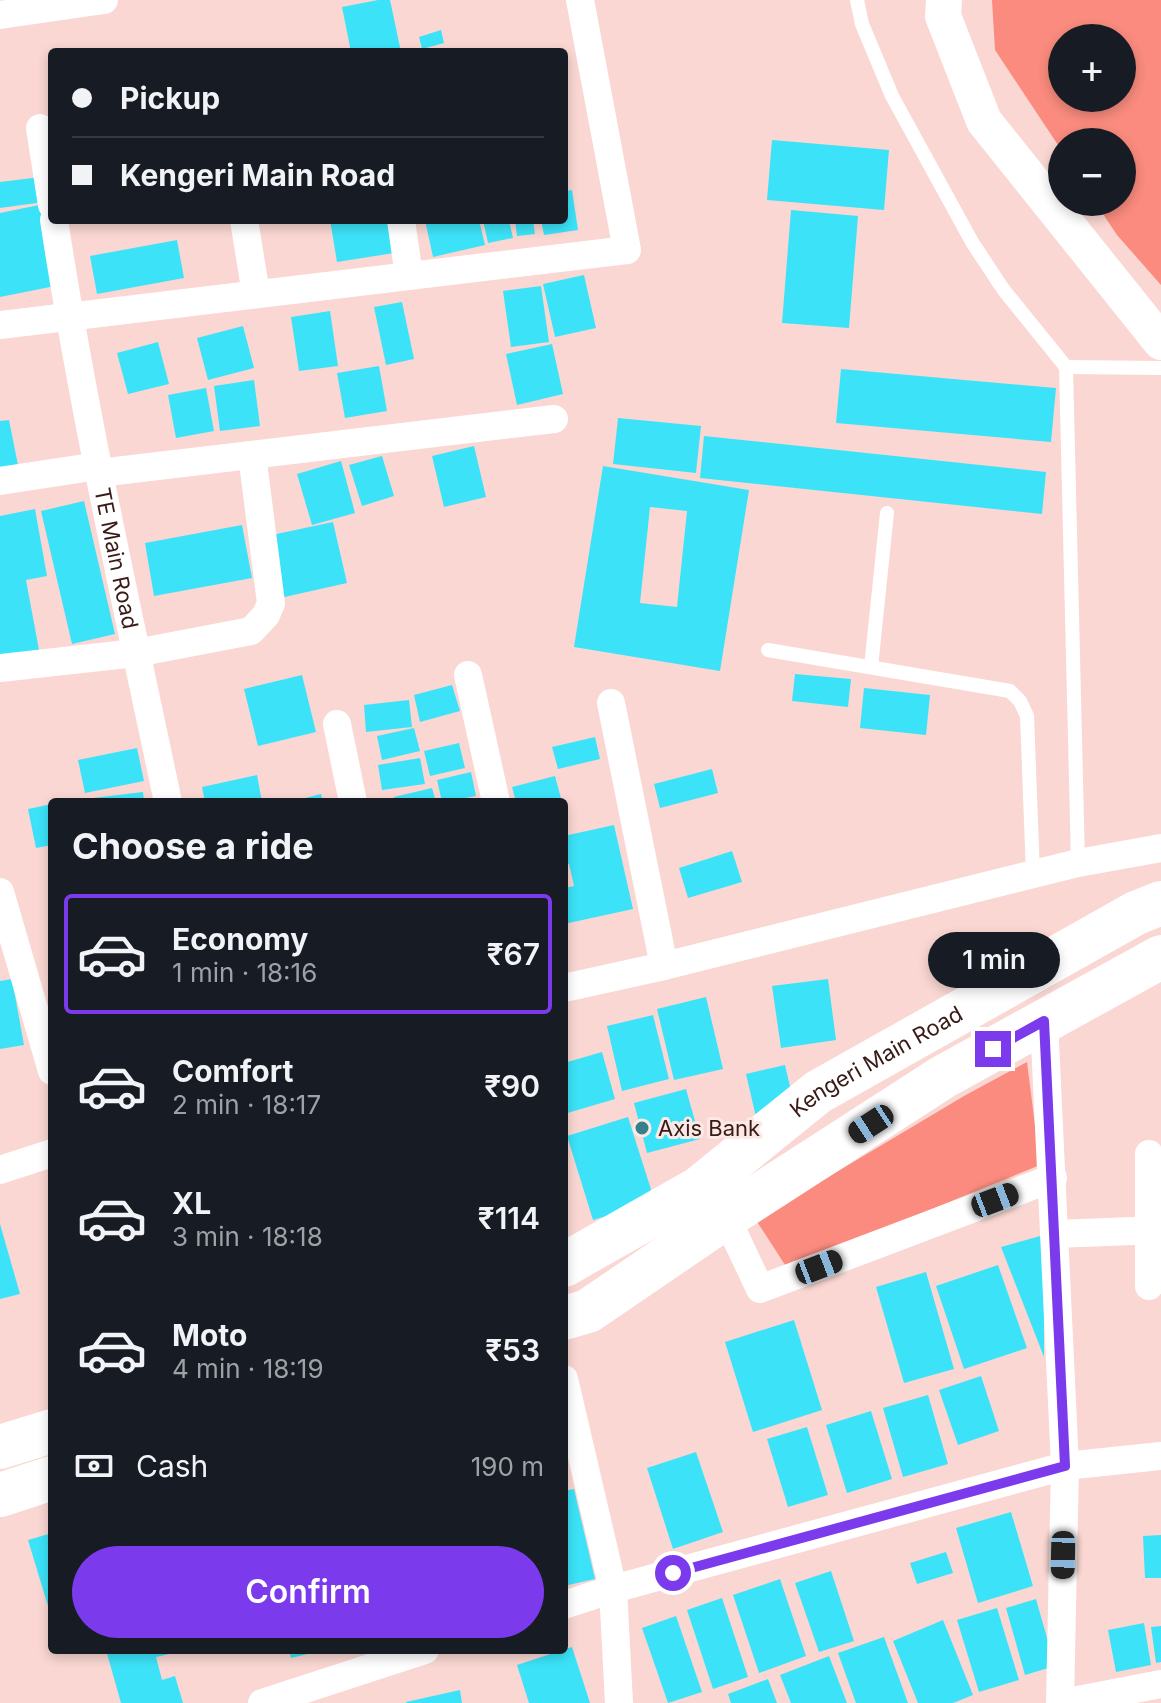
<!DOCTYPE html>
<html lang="en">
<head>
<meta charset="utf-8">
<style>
	:root { --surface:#171b24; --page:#242831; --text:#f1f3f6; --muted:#9ea1a6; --line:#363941; --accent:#7c3aed }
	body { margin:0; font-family:Inter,sans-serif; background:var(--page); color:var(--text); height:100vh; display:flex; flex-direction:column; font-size:30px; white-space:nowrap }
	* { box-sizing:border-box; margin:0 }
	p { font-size:26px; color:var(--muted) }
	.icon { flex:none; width:44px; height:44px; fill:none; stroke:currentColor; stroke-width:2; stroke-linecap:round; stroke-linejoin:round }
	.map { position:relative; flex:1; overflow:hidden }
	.panel { position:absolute; left:48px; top:798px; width:520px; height:856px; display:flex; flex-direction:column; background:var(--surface); border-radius:8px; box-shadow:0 4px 12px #0003 }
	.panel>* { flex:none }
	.top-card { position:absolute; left:48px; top:48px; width:520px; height:176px; border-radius:8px; box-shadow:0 4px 12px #0003; display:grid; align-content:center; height:176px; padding:0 24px; background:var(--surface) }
	.fabs { position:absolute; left:1048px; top:24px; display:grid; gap:16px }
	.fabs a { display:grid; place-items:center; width:88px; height:88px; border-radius:50%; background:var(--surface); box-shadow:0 4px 12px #0003; font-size:40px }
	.end { position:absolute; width:36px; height:36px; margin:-18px; border:10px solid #7c3aed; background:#fff; box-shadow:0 0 0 4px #fff }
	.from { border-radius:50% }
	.bubble { position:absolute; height:56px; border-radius:28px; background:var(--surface); box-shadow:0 4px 12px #0003; font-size:26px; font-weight:600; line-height:56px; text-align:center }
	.car { position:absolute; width:24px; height:48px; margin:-24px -12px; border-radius:10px; box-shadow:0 0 6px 2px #0007; background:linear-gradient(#222 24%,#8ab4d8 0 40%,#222 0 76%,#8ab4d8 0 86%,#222 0) }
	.top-card b { display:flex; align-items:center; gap:28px; height:76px; font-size:30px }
	.top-card b+b { border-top:2px solid var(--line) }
	.top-card i { width:20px; height:20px; background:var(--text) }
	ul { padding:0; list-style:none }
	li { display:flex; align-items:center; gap:24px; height:120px; margin:0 16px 12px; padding:0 8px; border:4px solid transparent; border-radius:8px }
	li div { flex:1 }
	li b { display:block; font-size:30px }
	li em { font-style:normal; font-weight:600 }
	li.on { border-color:var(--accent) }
	li>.icon { width:72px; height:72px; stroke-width:1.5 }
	h2 { padding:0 24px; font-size:36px; line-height:96px }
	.pay { display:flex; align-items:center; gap:20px; height:88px; padding:0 24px; font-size:30px }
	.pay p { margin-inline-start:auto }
	.action { display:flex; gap:16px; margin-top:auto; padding:16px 24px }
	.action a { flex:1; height:92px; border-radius:48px; background:var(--accent); color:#fff; font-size:32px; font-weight:600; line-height:92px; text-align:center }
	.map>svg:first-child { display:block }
	.green { fill:#fa8b7e; fill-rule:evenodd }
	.building { fill:#3ce3f8; fill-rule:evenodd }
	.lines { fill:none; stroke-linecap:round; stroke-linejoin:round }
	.service { stroke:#fff; stroke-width:14 }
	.minor { stroke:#fff; stroke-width:28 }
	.tertiary { stroke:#fff; stroke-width:36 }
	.primary { stroke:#fff; stroke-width:44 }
	.route { stroke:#7c3aed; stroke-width:10 }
	.poi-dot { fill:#387f89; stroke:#fbe9e6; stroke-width:3 }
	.labels { text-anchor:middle; stroke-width:6; stroke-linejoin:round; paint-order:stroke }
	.street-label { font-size:22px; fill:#391a17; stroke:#fbe9e6 }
	.poi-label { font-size:22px; fill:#391a17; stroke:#fbe9e6; text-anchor:start }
</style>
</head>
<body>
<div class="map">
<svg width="1161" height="1703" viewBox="0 0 1161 1703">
	<rect width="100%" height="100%" fill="#fad7d2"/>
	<!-- green -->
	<g class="green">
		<path d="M 992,0 L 1161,0 L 1161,285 L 1117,235 L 1095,202 L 1122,202 L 1122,142 L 1062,142 L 1062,151 L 995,50 ZM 1062,38 L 1122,38 L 1122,98 L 1062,98 Z"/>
		<path d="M 1027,1062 L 1040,1165 L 787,1268 L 756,1220 L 964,1096 Z"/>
	</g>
	<!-- building -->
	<g class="building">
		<path d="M 378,0 L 390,0 L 401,52 L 351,52 L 342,7 Z"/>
		<path d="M 441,30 L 444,43 L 422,49 L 419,37 Z"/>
		<path d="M 772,140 L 889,150 L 884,210 L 767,200 Z"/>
		<path d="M 41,177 L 44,202 L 0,208 L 0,182 Z"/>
		<path d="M 572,190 L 578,230 L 544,235 L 541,220 L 564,220 L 564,191 Z"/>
		<path d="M 44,204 L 60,285 L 0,297 L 0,213 Z"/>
		<path d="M 791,210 L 858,216 L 849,328 L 782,323 Z"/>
		<path d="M 330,220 L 389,220 L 394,253 L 337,262 Z"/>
		<path d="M 425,220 L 479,220 L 485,245 L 433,257 Z"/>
		<path d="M 483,220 L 509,220 L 513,238 L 488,243 Z"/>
		<path d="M 515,220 L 533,220 L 535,234 L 517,236 Z"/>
		<path d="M 177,240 L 184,278 L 97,294 L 90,256 Z"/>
		<path d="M 584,275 L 596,328 L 555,337 L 543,284 Z"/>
		<path d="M 541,286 L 549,342 L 511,347 L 503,291 Z"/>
		<path d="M 402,302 L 414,359 L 386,365 L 374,307 Z"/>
		<path d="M 330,311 L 338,366 L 299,371 L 291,317 Z"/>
		<path d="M 243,326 L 254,368 L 208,380 L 197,338 Z"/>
		<path d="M 158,342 L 169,384 L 128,394 L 117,353 Z"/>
		<path d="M 552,344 L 563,394 L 517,405 L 506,354 Z"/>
		<path d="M 379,366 L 387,411 L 345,418 L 337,373 Z"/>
		<path d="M 841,369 L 1056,388 L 1051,442 L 836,423 Z"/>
		<path d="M 254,380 L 260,426 L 220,431 L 214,386 Z"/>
		<path d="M 206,388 L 214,431 L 176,438 L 168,395 Z"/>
		<path d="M 618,418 L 701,426 L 696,473 L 613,464 Z"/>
		<path d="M 9,420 L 19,470 L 0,474 L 0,421 Z"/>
		<path d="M 704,436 L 1046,472 L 1042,514 L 700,478 Z"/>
		<path d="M 474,446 L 486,497 L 444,507 L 432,456 Z"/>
		<path d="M 382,456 L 394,496 L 362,506 L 349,465 Z"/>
		<path d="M 341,461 L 355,513 L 312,525 L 297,474 Z"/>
		<path d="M 603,466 L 749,490 L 720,671 L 574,647 ZM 650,507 L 687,511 L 677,607 L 640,603 Z"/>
		<path d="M 84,501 L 115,634 L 72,644 L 41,511 Z"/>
		<path d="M 35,509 L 47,576 L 26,580 L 39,650 L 0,656 L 0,516 Z"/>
		<path d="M 333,522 L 347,583 L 280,598 L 267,536 Z"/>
		<path d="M 242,525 L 252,578 L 154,596 L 145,543 Z"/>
		<path d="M 795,674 L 851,679 L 848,707 L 792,701 Z"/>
		<path d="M 302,675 L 316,732 L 258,746 L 244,689 Z"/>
		<path d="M 452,685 L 460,711 L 420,722 L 414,695 Z"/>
		<path d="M 864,688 L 930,695 L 926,735 L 860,728 Z"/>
		<path d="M 409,700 L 412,727 L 366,732 L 364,705 Z"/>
		<path d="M 414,728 L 420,751 L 382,760 L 377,736 Z"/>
		<path d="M 595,737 L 600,759 L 558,769 L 552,747 Z"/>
		<path d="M 459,743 L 465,768 L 430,776 L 424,751 Z"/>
		<path d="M 137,748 L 144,781 L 85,793 L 78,760 Z"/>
		<path d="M 420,758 L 425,784 L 382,790 L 378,765 Z"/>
		<path d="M 712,769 L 718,793 L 660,808 L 654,784 Z"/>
		<path d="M 471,772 L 476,796 L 442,802 L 437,780 Z"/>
		<path d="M 257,775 L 262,802 L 205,802 L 202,787 Z"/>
		<path d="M 555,776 L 562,802 L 516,802 L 512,787 Z"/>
		<path d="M 432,788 L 436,802 L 395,802 L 394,797 Z"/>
		<path d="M 143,792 L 144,802 L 93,802 L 93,798 Z"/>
		<path d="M 321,794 L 323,802 L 293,802 L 293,801 Z"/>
		<path d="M 52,804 L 52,845 L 36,848 L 28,809 Z"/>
		<path d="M 614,825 L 633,909 L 564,924 L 564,888 L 574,886 L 569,864 L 564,865 L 564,836 Z"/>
		<path d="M 732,851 L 742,882 L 688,898 L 679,868 Z"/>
		<path d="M 12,979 L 24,1045 L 0,1049 L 0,981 Z"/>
		<path d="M 828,979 L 836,1040 L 781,1048 L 772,986 Z"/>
		<path d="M 706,997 L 723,1069 L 674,1080 L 657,1009 Z"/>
		<path d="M 653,1015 L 669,1079 L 622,1091 L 607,1026 Z"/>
		<path d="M 602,1052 L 615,1099 L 564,1114 L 564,1063 Z"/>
		<path d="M 785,1065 L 795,1108 L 756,1117 L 746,1074 Z"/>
		<path d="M 686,1089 L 700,1139 L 647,1153 L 634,1103 Z"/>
		<path d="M 628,1117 L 655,1202 L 593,1220 L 567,1136 Z"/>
		<path d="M 0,1224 L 20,1294 L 0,1299 Z"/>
		<path d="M 1044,1235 L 1044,1357 L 1001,1247 Z"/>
		<path d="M 998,1265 L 1027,1348 L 964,1369 L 936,1286 Z"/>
		<path d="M 926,1272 L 954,1369 L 904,1383 L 876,1287 Z"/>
		<path d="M 794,1320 L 822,1410 L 753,1432 L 725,1342 Z"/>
		<path d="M 981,1376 L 999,1431 L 958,1445 L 939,1390 Z"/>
		<path d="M 928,1395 L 948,1464 L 903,1477 L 883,1408 Z"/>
		<path d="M 871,1411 L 892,1479 L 847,1493 L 826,1425 Z"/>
		<path d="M 807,1427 L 828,1495 L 788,1507 L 767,1439 Z"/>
		<path d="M 696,1452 L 723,1532 L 673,1549 L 647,1468 Z"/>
		<path d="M 574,1489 L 595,1579 L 564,1586 L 564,1491 Z"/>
		<path d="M 1011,1512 L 1033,1586 L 978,1603 L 956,1528 Z"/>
		<path d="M 52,1533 L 52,1616 L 51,1616 L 28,1540 Z"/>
		<path d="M 1161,1535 L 1161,1578 L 1145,1578 L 1143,1536 Z"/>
		<path d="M 946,1552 L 953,1573 L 917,1584 L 910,1563 Z"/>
		<path d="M 831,1571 L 854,1641 L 819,1652 L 795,1583 Z"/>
		<path d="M 780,1579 L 806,1656 L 759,1673 L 733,1595 Z"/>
		<path d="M 722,1598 L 748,1677 L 713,1689 L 687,1610 Z"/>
		<path d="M 1036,1599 L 1055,1666 L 1025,1675 L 1006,1608 Z"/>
		<path d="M 997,1608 L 1019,1680 L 979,1692 L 957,1620 Z"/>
		<path d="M 676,1616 L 702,1692 L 668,1703 L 642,1628 Z"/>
		<path d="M 943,1620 L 973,1695 L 953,1703 L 918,1703 L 893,1641 Z"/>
		<path d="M 1144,1623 L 1151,1665 L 1116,1672 L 1108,1630 Z"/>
		<path d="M 1161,1626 L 1161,1662 L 1156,1663 L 1151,1627 Z"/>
		<path d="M 884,1637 L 908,1703 L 856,1703 L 838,1653 Z"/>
		<path d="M 572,1647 L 590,1703 L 529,1703 L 517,1665 Z"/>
		<path d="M 106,1650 L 168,1650 L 169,1654 L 156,1657 L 162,1680 L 175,1676 L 183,1703 L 121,1703 Z"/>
		<path d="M 289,1650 L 320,1650 L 320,1651 L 291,1658 Z"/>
		<path d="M 829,1656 L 847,1703 L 791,1703 L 780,1675 Z"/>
		<path d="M 768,1679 L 777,1703 L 731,1703 L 728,1694 Z"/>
		<path d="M 460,1690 L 462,1703 L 406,1703 L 406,1702 Z"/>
	</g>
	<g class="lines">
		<!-- service -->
		<g class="service">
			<path d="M 857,0 L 862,24 L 892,96 L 972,242 L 1003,289 L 1066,367 L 1078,863"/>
			<path d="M 1066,367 L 1161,368"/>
			<path d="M 768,650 L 1010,691 L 1020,701 L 1027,716 L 1033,874"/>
			<path d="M 871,667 L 887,513"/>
		</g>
		<!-- minor -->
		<g class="minor">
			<path d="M 0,15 L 104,0"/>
			<path d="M 40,128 L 52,205"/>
			<path id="s1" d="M 54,220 C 84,416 127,608 168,802"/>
			<path d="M 244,220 L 256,294"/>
			<path d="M 401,220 L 409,276"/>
			<path d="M 0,325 L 627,250 L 580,0"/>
			<path d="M 99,473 L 554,419"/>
			<path d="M 0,481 L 98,466"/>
			<path d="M 0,668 L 136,653 L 251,631 L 266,615 L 271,603 L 252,455"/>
			<path d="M 468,675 L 496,802"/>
			<path d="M 611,703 L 664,966"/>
			<path d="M 337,724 L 353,802"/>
			<path d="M 0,892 L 52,1071"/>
			<path d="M 564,988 L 664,966 L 1078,863 L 1161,848"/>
			<path d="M 1044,1021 L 1065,1466 L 1060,1703"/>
			<path d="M 0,1170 L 52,1153"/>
			<path d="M 726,1217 L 760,1289 L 1053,1178"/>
			<path d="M 1054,1234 L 1161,1230"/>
			<path d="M 1149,1286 L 1149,1154"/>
			<path d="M 564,1379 L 613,1589 L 619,1703"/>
			<path d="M 564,1605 L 613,1589 L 1065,1466 L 1161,1456"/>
			<path d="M 262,1703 L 425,1650"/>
			<path d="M 1062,1703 L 1161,1684"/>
		</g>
		<!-- tertiary -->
		<path class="tertiary" d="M 944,0 L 943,16 L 984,121 L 1161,342"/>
		<!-- primary -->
		<g class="primary">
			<path id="s2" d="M 564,1265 L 698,1189 L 818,1092 L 1136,913 L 1161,903"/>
			<path d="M 564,1318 L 588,1311 L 726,1217 L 943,1077 L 1161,957"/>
			<path d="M 0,1447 L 52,1431"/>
			<path d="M 0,1495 L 52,1478"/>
		</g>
	</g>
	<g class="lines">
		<!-- route -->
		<path class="route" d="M 673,1573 L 1065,1466 L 1044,1021 L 993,1049"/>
	</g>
	<!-- markers -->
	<circle class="poi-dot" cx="642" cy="1128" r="8"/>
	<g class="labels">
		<!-- street labels -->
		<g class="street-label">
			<text dy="8" stroke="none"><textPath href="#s1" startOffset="344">TE Main Road</textPath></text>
			<text dy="8" stroke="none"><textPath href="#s2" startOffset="374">Kengeri Main Road</textPath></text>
		</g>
		<!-- poi labels -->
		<g class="poi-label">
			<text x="658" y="1136">Axis Bank</text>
		</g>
	</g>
</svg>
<div class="fabs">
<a>+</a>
<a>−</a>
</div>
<i class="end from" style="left:673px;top:1573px"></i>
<i class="end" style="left:993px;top:1049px"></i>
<div class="bubble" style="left:928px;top:932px;width:132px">1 min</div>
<i class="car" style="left:871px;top:1124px;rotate:237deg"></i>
<i class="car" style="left:995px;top:1200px;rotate:69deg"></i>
<i class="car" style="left:819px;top:1267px;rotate:69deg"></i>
<i class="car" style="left:1063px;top:1555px;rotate:181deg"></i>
<div class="top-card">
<b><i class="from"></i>Pickup</b>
<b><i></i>Kengeri Main Road</b>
</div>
<section class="panel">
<h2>Choose a ride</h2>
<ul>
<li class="on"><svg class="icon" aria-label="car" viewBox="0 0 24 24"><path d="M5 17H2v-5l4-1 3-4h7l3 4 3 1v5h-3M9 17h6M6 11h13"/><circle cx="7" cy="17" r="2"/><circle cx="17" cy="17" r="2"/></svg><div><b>Economy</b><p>1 min · 18:16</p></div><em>₹67</em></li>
<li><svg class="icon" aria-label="car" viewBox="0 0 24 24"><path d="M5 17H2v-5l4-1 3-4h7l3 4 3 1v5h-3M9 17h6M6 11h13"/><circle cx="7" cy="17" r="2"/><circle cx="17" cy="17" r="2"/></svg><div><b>Comfort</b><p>2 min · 18:17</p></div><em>₹90</em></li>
<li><svg class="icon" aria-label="car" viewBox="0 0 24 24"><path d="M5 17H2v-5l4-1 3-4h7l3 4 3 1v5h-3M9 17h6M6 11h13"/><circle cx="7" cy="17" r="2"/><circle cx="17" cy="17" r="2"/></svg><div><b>XL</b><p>3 min · 18:18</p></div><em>₹114</em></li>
<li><svg class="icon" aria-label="car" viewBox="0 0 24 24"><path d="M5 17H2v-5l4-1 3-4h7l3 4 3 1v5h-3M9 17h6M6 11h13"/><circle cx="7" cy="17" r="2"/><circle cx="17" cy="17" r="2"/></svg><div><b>Moto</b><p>4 min · 18:19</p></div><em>₹53</em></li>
</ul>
<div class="pay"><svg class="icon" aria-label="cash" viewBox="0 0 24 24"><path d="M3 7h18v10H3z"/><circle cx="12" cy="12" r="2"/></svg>Cash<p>190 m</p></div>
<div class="action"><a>Confirm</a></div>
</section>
</div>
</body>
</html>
